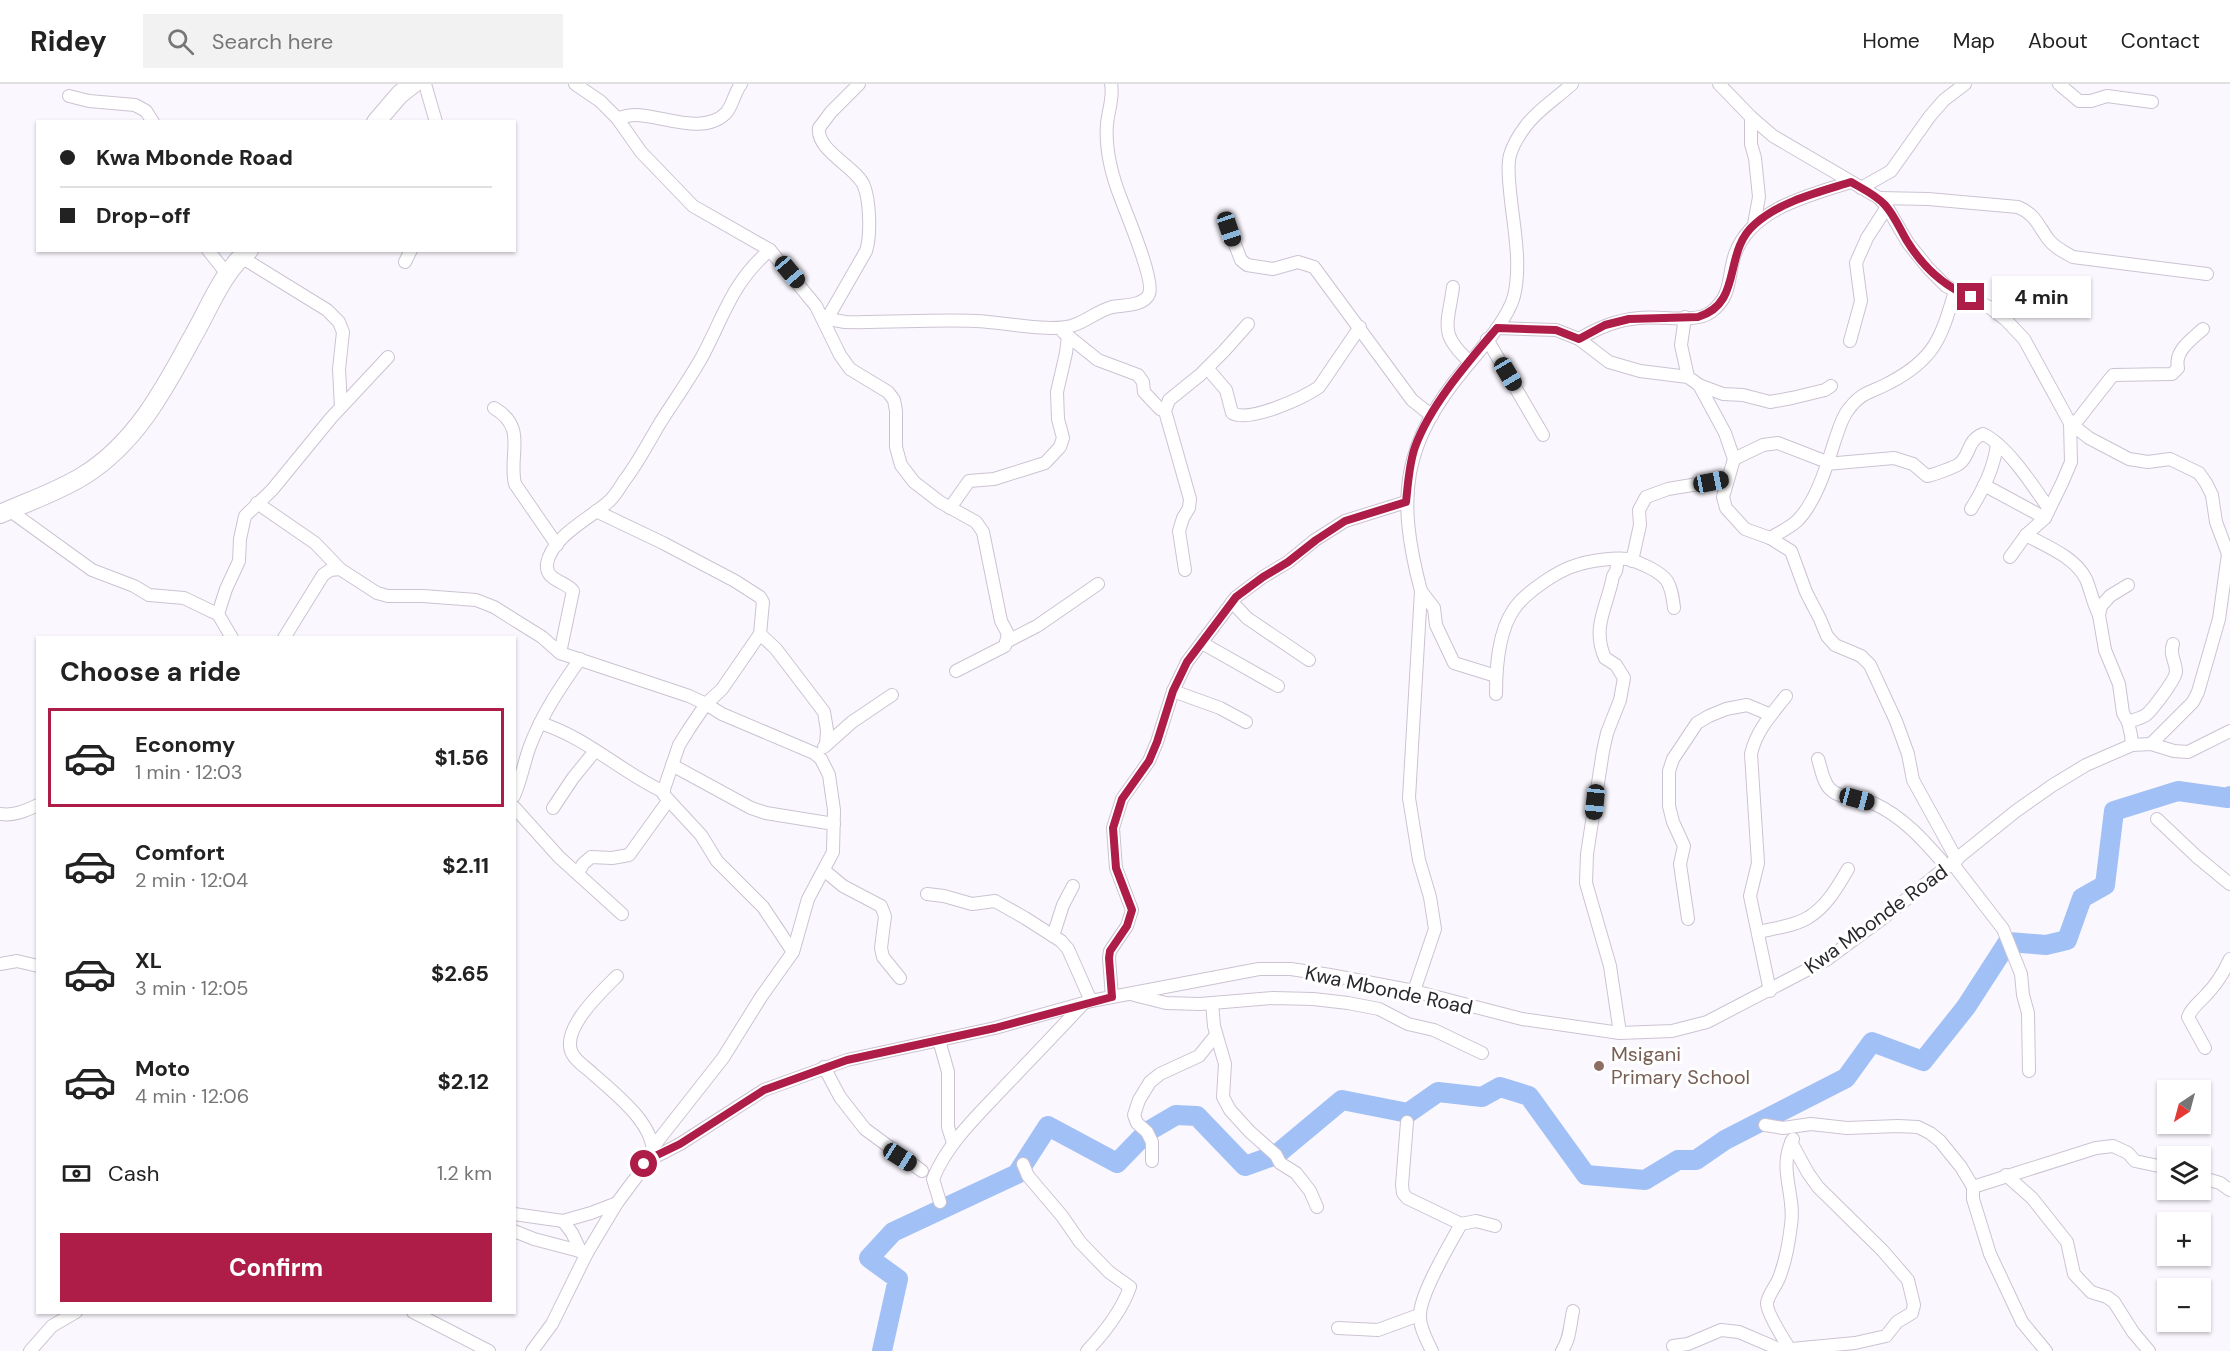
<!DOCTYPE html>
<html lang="en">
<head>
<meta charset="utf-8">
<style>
	:root { --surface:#fff; --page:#f2f2f2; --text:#222; --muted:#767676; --line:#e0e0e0; --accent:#ae1c48 }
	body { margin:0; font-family:"DM Sans",sans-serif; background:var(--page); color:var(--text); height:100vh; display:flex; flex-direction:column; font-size:22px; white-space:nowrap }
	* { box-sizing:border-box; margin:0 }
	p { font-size:20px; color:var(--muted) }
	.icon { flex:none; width:33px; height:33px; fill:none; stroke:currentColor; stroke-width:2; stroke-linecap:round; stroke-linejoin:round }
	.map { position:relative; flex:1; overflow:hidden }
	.side { position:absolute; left:36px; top:552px; width:480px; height:678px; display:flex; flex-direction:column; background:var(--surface); border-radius:0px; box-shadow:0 2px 4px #0004 }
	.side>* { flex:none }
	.hud { position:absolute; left:36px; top:36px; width:480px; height:132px; border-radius:0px; box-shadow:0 2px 4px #0004; display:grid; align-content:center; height:132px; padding:0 24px; background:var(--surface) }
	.needle { width:39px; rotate:216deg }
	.fabs { position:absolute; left:2157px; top:996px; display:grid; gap:12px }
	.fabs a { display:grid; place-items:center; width:54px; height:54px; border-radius:0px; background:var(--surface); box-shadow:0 2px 4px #0004; font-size:30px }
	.end { position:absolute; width:27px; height:27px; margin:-14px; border:8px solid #ae1c48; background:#fff; box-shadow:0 0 0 3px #fff }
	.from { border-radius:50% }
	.bubble { position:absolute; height:42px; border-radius:0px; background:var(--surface); box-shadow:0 2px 4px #0004; font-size:20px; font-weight:700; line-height:42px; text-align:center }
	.car { position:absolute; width:18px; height:36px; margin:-18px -9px; border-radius:8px; box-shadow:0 0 4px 2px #0007; background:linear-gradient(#222 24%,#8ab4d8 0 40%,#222 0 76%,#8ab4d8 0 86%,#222 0) }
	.hud b { display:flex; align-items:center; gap:21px; height:57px; font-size:22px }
	.hud b+b { border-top:2px solid var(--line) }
	.hud i { width:15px; height:15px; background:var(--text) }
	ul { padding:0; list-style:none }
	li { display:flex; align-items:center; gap:18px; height:99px; margin:0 12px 9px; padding:0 12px; border:3px solid transparent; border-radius:0px }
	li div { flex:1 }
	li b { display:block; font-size:22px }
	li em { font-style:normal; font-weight:700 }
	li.on { border-color:var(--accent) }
	li>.icon { width:54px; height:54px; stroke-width:1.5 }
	h2 { padding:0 24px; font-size:27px; line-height:72px }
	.pay { display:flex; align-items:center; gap:15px; height:66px; padding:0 24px; font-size:22px }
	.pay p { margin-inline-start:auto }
	.action { display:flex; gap:12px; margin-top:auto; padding:12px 24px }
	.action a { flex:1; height:69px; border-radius:0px; background:var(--accent); color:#fff; font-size:24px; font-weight:700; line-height:69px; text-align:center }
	header { display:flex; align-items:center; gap:36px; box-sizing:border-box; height:84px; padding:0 30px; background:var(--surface); border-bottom:2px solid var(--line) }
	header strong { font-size:28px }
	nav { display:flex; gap:33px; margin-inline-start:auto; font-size:21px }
	.search { width:420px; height:54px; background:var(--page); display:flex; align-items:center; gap:15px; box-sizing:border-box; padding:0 21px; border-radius:0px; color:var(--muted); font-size:22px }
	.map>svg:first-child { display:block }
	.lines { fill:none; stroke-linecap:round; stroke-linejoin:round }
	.river { stroke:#a1c0f5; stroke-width:20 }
	.street-casing { stroke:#ccc3d2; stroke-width:14 }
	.secondary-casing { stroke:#ccc3d2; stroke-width:20 }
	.street { stroke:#fff; stroke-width:12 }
	.secondary { stroke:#fff; stroke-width:18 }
	.route { stroke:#ae1c48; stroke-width:8 }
	.education-dot { fill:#8d6e63; stroke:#fff; stroke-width:2 }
	.labels { text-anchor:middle; stroke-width:6; stroke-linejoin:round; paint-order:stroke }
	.street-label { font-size:20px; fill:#2a272d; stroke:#fff }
	.education-label { font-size:20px; fill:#785e54; stroke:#fff; text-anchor:start }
</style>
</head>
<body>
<header>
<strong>Ridey</strong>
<div class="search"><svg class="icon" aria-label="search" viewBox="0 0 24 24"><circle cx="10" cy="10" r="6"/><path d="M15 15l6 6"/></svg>Search here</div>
<nav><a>Home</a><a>Map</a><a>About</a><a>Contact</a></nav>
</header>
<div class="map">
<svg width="2230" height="1267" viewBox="0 0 2230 1267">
	<rect width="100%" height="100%" fill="#fbf7fe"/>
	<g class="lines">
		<!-- river -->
		<path class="river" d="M 882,1267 L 898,1195 L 869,1174 L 893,1148 L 1017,1090 L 1048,1042 L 1117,1079 L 1147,1048 L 1176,1031 L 1197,1032 L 1245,1082 L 1276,1071 L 1342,1016 L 1408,1029 L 1438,1008 L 1482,1013 L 1500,1003 L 1529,1012 L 1586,1091 L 1645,1096 L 1678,1076 L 1696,1076 L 1725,1056 L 1846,994 L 1872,958 L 1923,977 L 1966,923 L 2008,858 L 2046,861 L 2067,856 L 2082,814 L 2105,801 L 2114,727 L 2178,707 L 2228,714 L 2230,712"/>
		<defs>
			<g id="street">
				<path d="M 425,0 L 436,38"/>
				<path d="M 575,0 L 600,17 L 617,34 L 641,68 L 693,122 L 770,166 L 816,222 L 840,271 L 850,285 L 888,308 L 894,316 L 896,327 L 896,363 L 901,381 L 914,398 L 940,418 L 976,438 L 983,448 L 1001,537 L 1008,550 L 1005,562 L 956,587"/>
				<path d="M 1719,0 L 1751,33 L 1773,52 L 1879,114 L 1887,123 L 1908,159 L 1928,184 L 1946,202 L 1989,223 L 2006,236 L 2024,255 L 2070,339 L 2071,378 L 2062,399 L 2045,434 L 2026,451 L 2010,473"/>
				<path d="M 2059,0 L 2079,17 L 2091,17 L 2107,12 L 2152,18"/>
				<path d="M 69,12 L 89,17 L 135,21 L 146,27 L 153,38"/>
				<path d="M 1751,33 L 1751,60 L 1755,74 L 1759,113 L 1754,140"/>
				<path d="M 617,34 C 623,33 629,31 635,31 C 662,31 703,52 726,29 C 733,21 734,9 741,0"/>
				<path d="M 1861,104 L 1891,87 L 1930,32 L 1944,16 L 1965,0"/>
				<path d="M 1879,114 L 1928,115 L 2018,123 C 2035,130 2038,141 2048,155 C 2055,164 2064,168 2073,173 L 2207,190"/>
				<path d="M 1229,145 L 1241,176 L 1247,181 L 1273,185 L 1298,178 L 1314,183 L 1412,316 L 1432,332"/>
				<path d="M 208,166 L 227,190"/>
				<path d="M 241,173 L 327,226 L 339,238 L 343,248 L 339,285 L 341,323"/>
				<path d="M 405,178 L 411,166"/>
				<path d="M 1453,203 C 1448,241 1438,249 1470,278"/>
				<path d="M 1685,233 L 1681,261 L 1688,293"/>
				<path d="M 823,234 L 845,238 C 889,239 932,235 976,237 C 1003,238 1046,248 1071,242 C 1086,238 1097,227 1112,223 C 1123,221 1144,222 1149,210 C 1155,197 1127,131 1121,115 C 1112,92 1105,65 1107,40 C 1108,27 1114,13 1111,0"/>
				<path d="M 827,235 L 866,167 C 871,152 870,117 864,102 C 857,83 816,67 819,44 L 831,28 L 859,0"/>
				<path d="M 1497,244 L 1556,246 L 1579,255 L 1609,278 L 1640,287 L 1688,293 L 1699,301 L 1725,349 L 1734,375 L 1723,413 L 1726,424 L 1745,445 L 1770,454 L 1791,467 L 1806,508 L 1820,535 L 1827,552 L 1835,561 L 1861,572 L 1870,581 L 1896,637 L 1908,670 L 1913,696 L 1957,776"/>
				<path d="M 1063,248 L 1098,276 L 1138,291 L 1143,298 L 1144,308 L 1160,325 L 1165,327"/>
				<path d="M 1487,255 L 1543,351"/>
				<path d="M 1579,255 C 1598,244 1616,236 1639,234 C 1659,231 1695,240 1711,228 C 1733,211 1727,193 1735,170 C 1751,125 1809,111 1851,98"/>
				<path d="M 1850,257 L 1861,217 L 1856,179 L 1867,154 L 1887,123"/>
				<path d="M 1207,284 L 1226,306 L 1232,329 C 1249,339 1303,314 1319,303 L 1360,243"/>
				<path d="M 1699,301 L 1723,310 L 1743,311 L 1770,318 L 1792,314 L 1825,306 L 1831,302"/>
				<path d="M 494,324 C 528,344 508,370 515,400 L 557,461"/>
				<path d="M 2070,339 L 2089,354 L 2129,375 L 2148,378 L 2170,375 L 2199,389 L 2206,399 L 2212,411 L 2216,438 L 2228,470 L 2219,535 L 2198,608 L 2193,618 L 2151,660"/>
				<path d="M 2073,342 L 2113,291 L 2172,290 L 2178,284 C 2174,267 2191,256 2203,245"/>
				<path d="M 1734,375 L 1763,361 L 1778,359 L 1827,378"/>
				<path d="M 1826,380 L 1894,374 L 1913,380 L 1927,392 C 1933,391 1955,383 1959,380 C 1971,371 1966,357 1983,350 C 2007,361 2034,403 2049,425"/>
				<path d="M 1984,401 L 2045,434"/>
				<path d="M 257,419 L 315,459 L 340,485"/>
				<path d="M 950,424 L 969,397 L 994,395 L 1045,379 L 1060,363 L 1063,354 L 1058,335 L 1057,308 L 1066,269 L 1068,252"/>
				<path d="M 1971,425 C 1984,404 1994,384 1997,360"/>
				<path d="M 9,426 L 92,486 L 134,502 L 149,511 L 184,514 L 211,527 L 218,530 L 232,554"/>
				<path d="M 596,427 L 663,459 L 735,497 L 760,513 L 763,518 L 760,550 L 722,605 L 706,620 L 689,645 L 679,661 L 664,705 L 664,711 L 701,751 L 717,777 L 763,823 L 793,868"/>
				<path d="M 2026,451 C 2046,462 2075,473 2086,495 C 2091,507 2093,519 2099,531"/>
				<path d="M 1770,454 C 1779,449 1789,444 1797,437 C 1816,418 1826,384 1834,359 C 1838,348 1841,335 1848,326 C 1862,307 1871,309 1889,299 C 1935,275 1941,254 1955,207"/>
				<path d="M 1618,476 L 1616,487 L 1613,492 C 1608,521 1591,543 1605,574 L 1616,581 L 1624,594 L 1620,616 L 1607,649 L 1603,667 L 1587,770 L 1586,799 L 1610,882 L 1620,949"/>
				<path d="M 1632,477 L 1640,441 L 1639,426 L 1646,413 L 1668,405 L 1728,395"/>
				<path d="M 1185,486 L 1179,447 L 1183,434 L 1189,424 L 1190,415 L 1165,327 L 1169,316 L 1200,291 L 1224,267 L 1248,240"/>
				<path d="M 2128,501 L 2110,512 L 2101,522 L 2099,531 L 2105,566 L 2119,600 L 2123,629 L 2128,638 L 2131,651 L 2132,661"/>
				<path d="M 1421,507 L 1434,524 L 1436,541 L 1454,579 L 1496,592"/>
				<path d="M 1232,518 L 1247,534 L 1309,576"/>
				<path d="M 218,530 L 226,505 L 239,477 L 240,455 L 245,432 L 272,406 L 331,334 L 388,273"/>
				<path d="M 760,550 L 776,565 L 824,628 L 827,646 L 826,661"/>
				<path d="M 284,554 L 323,491 L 330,486 L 340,485 L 377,509 L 388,512 L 423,512 L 476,516 L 494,523 L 521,540 L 542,553 L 560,569 L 689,612 L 706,620 L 722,630 L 814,669 L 821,675 L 829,691 L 834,726 L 833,768 L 808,815 L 793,868 L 761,913 L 723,974 L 653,1063"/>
				<path d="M 1008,557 L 1037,542 L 1098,500"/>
				<path d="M 1202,559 L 1278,602"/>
				<path d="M 560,569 L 573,507 C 566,497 545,497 547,480 C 551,453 589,435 607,419 C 614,414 619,405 624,397 C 638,379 648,359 660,339 C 674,317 689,296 702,273 C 724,232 732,198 770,166"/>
				<path d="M 1173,607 L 1220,624 L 1246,638"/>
				<path d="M 1496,610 C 1496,583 1498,548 1514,525 C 1525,509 1558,486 1577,481 C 1588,477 1616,473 1627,475 C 1639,478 1660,487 1667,497 C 1672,505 1673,515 1674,524"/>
				<path d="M 2128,638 C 2134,636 2141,634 2146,631 C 2153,625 2175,596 2176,588 C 2176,577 2169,571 2173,560"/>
				<path d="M 540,639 C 586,653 621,688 664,708"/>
				<path d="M 824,663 L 852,638 L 892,611"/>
				<path d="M 1818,675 C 1821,684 1823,698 1830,705 C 1839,715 1861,714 1873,719 C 1904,733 1925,758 1947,783"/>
				<path d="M 672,681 L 751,724 L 766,729 L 834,740"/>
				<path d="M 514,712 C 521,696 524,678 530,662 C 542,630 561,602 580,575"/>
				<path d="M 514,723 L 559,773 L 622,830"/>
				<path d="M 553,724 L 573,694 L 595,667"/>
				<path d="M 0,730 C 14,732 25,727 38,721"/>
				<path d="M 2157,735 L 2196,772 L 2230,800"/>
				<path d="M 1952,779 L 2003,845 L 2021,890 L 2023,911 L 2028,929 L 2029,987"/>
				<path d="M 825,787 L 843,802 L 881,822 L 885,832 L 881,864 L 883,873 L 900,894"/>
				<path d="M 578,789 L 583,780 L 591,773 L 612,774 L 629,771 L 668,717"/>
				<path d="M 927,810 L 944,812 L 972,820 L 995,817 L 1025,834 L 1061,857 L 1068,865 L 1091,917"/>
				<path d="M 1688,835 L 1680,780 L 1684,762 L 1673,738 L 1669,722 L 1669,687 L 1673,675 L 1697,639 L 1709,632 L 1726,625 L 1747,621 L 1771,631"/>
				<path d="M 1759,848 C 1774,844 1796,842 1809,833 C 1827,822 1838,802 1848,785"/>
				<path d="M 1053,852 L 1063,821 L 1073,802"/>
				<path d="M 0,880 L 17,877 L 38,882"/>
				<path d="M 617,892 C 602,907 558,947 573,971 C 578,979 587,984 593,990 C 608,1003 624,1016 637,1032 C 645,1042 653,1055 653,1069"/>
				<path d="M 1414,907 L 1435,845 L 1430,813 L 1419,776 L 1409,714 L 1421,507 C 1396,412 1402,360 1466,283 C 1481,265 1508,235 1514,212 C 1522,179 1513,140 1510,107 C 1509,96 1507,82 1510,71 C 1513,61 1519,51 1525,43 C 1538,25 1556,15 1572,0"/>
				<path d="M 1770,907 L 1750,812 L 1758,779 L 1751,670 C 1756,647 1772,630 1786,612"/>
				<path d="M 1134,911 L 1166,919 L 1200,920 L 1273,914 L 1313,915 L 1348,919 L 1379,925 L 1408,940 L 1434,946 L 1482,969"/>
				<path d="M 1112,913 L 1109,874 L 1110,867 L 1127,842 L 1132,826 L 1116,784 L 1113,744 L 1122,715 L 1149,677 L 1157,658 L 1173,607 L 1187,578 L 1236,513 L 1263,493 L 1288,478 L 1315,456 L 1345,437 L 1406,418"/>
				<path d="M 1212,919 L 1214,942 L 1225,980 L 1223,1013 L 1230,1026 L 1250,1048 L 1276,1071 L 1280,1079 L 1296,1089 L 1310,1107 L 1317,1123"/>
				<path d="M 939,956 L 948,988 L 948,1043 L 953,1059"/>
				<path d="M 2205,964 L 2188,933 C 2192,923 2199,919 2206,911 C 2216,901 2224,888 2230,875"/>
				<path d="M 824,983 L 840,1013 L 865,1045 L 922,1087"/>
				<path d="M 1407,1038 L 1402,1101 L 1403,1109 L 1407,1114 L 1461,1140"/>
				<path d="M 1765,1041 L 1783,1044 L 1811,1040 L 1847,1044 L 1898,1042 L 1918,1043 L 1930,1049 L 1940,1057 L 1961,1083 L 1973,1103 L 1973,1115 L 1990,1170 L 2022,1238 L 2046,1267"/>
				<path d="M 1152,1077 L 1152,1058 L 1147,1048 L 1137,1039 L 1134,1031 L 1139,1016 L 1150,998 L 1160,990 L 1199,972 L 1216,951"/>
				<path d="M 1023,1080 L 1028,1092 L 1062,1132 L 1080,1158 L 1109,1188 L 1130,1203 C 1122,1226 1104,1249 1087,1267"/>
				<path d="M 2006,1091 L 2032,1114 L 2067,1158 L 2074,1190 L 2091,1208 L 2107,1213 L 2114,1218 L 2133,1248 L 2149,1267"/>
				<path d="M 2200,1093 L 2220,1099 L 2230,1106"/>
				<path d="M 1973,1103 L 2096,1064 L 2113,1062 L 2128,1069 L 2135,1077 L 2168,1084"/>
				<path d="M 940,1118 L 933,1095 C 948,1058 979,1030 1006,1001 C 1031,975 1057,948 1082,921"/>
				<path d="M 514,1130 L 563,1137 L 591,1129 L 617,1119"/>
				<path d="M 563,1137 L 572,1149 L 581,1168"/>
				<path d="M 514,1147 L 534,1155 L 587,1169"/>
				<path d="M 413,1228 L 489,1267"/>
				<path d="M 1338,1244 L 1378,1246 L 1419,1231"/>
				<path d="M 1673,1262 L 1688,1260 L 1721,1246 L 1739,1248 L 1781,1266 L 1855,1259 L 1886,1252 L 1897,1238 L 1912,1229 L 1914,1221 L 1908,1196 L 1883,1167 L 1818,1103 L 1808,1089 L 1791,1058"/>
				<path d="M 1789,1264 C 1784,1256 1766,1227 1767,1219 C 1768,1211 1776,1202 1779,1194 C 1785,1179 1789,1158 1791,1141 C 1796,1111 1777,1084 1793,1055"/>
				<path d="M 30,1267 L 52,1242 L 76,1228"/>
				<path d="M 532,1267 L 552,1240 L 587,1169 L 617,1119 L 649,1076 L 680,1060 L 764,1006 L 847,976 L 995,944 L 1091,917 L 1259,885 L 1291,885 L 1330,891 L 1414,907 L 1522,935 L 1620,949 L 1672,947 L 1707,938 L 1826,876 L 1883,834 L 2016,727 L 2053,701 L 2086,681 L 2132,661 L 2151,660 L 2174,667 L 2188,668 L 2230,647"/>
				<path d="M 1432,1267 C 1427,1257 1419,1242 1420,1231 C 1420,1210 1450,1160 1461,1140 L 1476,1137 L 1495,1142"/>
				<path d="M 1562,1267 C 1570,1255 1570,1241 1573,1227"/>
			</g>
			<g id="secondary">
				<path d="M 376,38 L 400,10 L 413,0"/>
				<path d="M 0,430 C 27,418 57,408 83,392 C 135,360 164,306 192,254 C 209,225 222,188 249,166"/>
			</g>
		</defs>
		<!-- street casing -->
		<use href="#street" class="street-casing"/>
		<!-- secondary casing -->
		<use href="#secondary" class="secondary-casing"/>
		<!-- street -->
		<use href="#street" class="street"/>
		<!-- secondary -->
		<use href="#secondary" class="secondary"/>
	</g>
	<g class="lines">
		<!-- route -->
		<path class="route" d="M 644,1080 L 653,1073 L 680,1060 L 764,1006 L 847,976 L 995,944 L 1112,913 L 1109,874 L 1110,867 L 1127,842 L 1132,826 L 1116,784 L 1113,744 L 1122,715 L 1149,677 L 1157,658 L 1173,607 L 1187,578 L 1236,513 L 1263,493 L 1288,478 L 1316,456 L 1345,437 L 1406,418 C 1408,400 1409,380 1415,363 C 1430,321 1469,277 1497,244 L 1556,246 L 1579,255 L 1605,241 L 1629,235 L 1698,233 C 1744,219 1722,168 1755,140 C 1781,117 1819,108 1851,98 C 1863,105 1876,111 1885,121 C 1894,131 1900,145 1907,157 C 1923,183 1943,202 1971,213"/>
	</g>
	<!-- markers -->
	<circle class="education-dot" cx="1599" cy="982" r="6"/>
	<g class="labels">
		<!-- street labels -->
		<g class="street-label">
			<text transform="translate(1876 835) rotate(-36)" y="7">Kwa Mbonde Road</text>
			<text transform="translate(1389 906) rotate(12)" y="7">Kwa Mbonde Road</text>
		</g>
		<!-- education labels -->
		<g class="education-label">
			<text x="1611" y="977">Msigani<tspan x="1611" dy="23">Primary School</tspan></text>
		</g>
	</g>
</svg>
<div class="fabs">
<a><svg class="needle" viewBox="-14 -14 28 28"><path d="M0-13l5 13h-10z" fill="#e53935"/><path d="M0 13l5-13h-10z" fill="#767676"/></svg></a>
<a><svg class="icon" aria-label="layers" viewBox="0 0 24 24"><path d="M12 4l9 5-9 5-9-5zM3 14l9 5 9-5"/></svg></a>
<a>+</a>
<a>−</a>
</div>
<i class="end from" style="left:644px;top:1080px"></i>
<i class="end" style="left:1971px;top:213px"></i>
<div class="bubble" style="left:1992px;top:192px;width:99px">4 min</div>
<i class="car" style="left:1229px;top:145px;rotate:161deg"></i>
<i class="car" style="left:790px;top:188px;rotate:140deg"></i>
<i class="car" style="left:1508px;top:290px;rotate:149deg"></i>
<i class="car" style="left:1711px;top:398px;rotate:79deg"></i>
<i class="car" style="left:1857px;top:715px;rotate:105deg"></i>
<i class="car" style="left:1595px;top:718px;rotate:186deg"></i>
<i class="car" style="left:900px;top:1073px;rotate:122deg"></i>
<div class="hud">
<b><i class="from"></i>Kwa Mbonde Road</b>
<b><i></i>Drop-off</b>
</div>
<section class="side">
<h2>Choose a ride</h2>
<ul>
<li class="on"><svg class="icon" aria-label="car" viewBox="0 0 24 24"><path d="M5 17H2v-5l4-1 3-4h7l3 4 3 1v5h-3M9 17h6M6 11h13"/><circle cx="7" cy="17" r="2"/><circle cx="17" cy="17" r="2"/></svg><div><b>Economy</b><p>1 min · 12:03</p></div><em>$1.56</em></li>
<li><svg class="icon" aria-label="car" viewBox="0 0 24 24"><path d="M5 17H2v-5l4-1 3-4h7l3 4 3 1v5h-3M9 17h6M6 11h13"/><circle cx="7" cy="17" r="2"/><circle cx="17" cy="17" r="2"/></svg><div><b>Comfort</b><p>2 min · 12:04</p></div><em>$2.11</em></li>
<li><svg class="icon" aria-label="car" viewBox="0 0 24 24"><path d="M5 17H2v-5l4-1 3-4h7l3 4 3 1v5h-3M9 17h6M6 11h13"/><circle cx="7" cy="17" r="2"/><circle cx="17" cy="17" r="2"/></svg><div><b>XL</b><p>3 min · 12:05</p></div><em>$2.65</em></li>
<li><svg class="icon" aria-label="car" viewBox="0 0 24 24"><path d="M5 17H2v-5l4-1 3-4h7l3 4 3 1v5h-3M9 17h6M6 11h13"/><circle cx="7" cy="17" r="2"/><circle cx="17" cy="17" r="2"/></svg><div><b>Moto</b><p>4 min · 12:06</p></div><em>$2.12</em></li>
</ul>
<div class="pay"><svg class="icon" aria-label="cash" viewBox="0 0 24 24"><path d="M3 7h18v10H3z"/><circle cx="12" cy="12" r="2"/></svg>Cash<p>1.2 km</p></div>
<div class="action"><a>Confirm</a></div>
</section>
</div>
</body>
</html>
